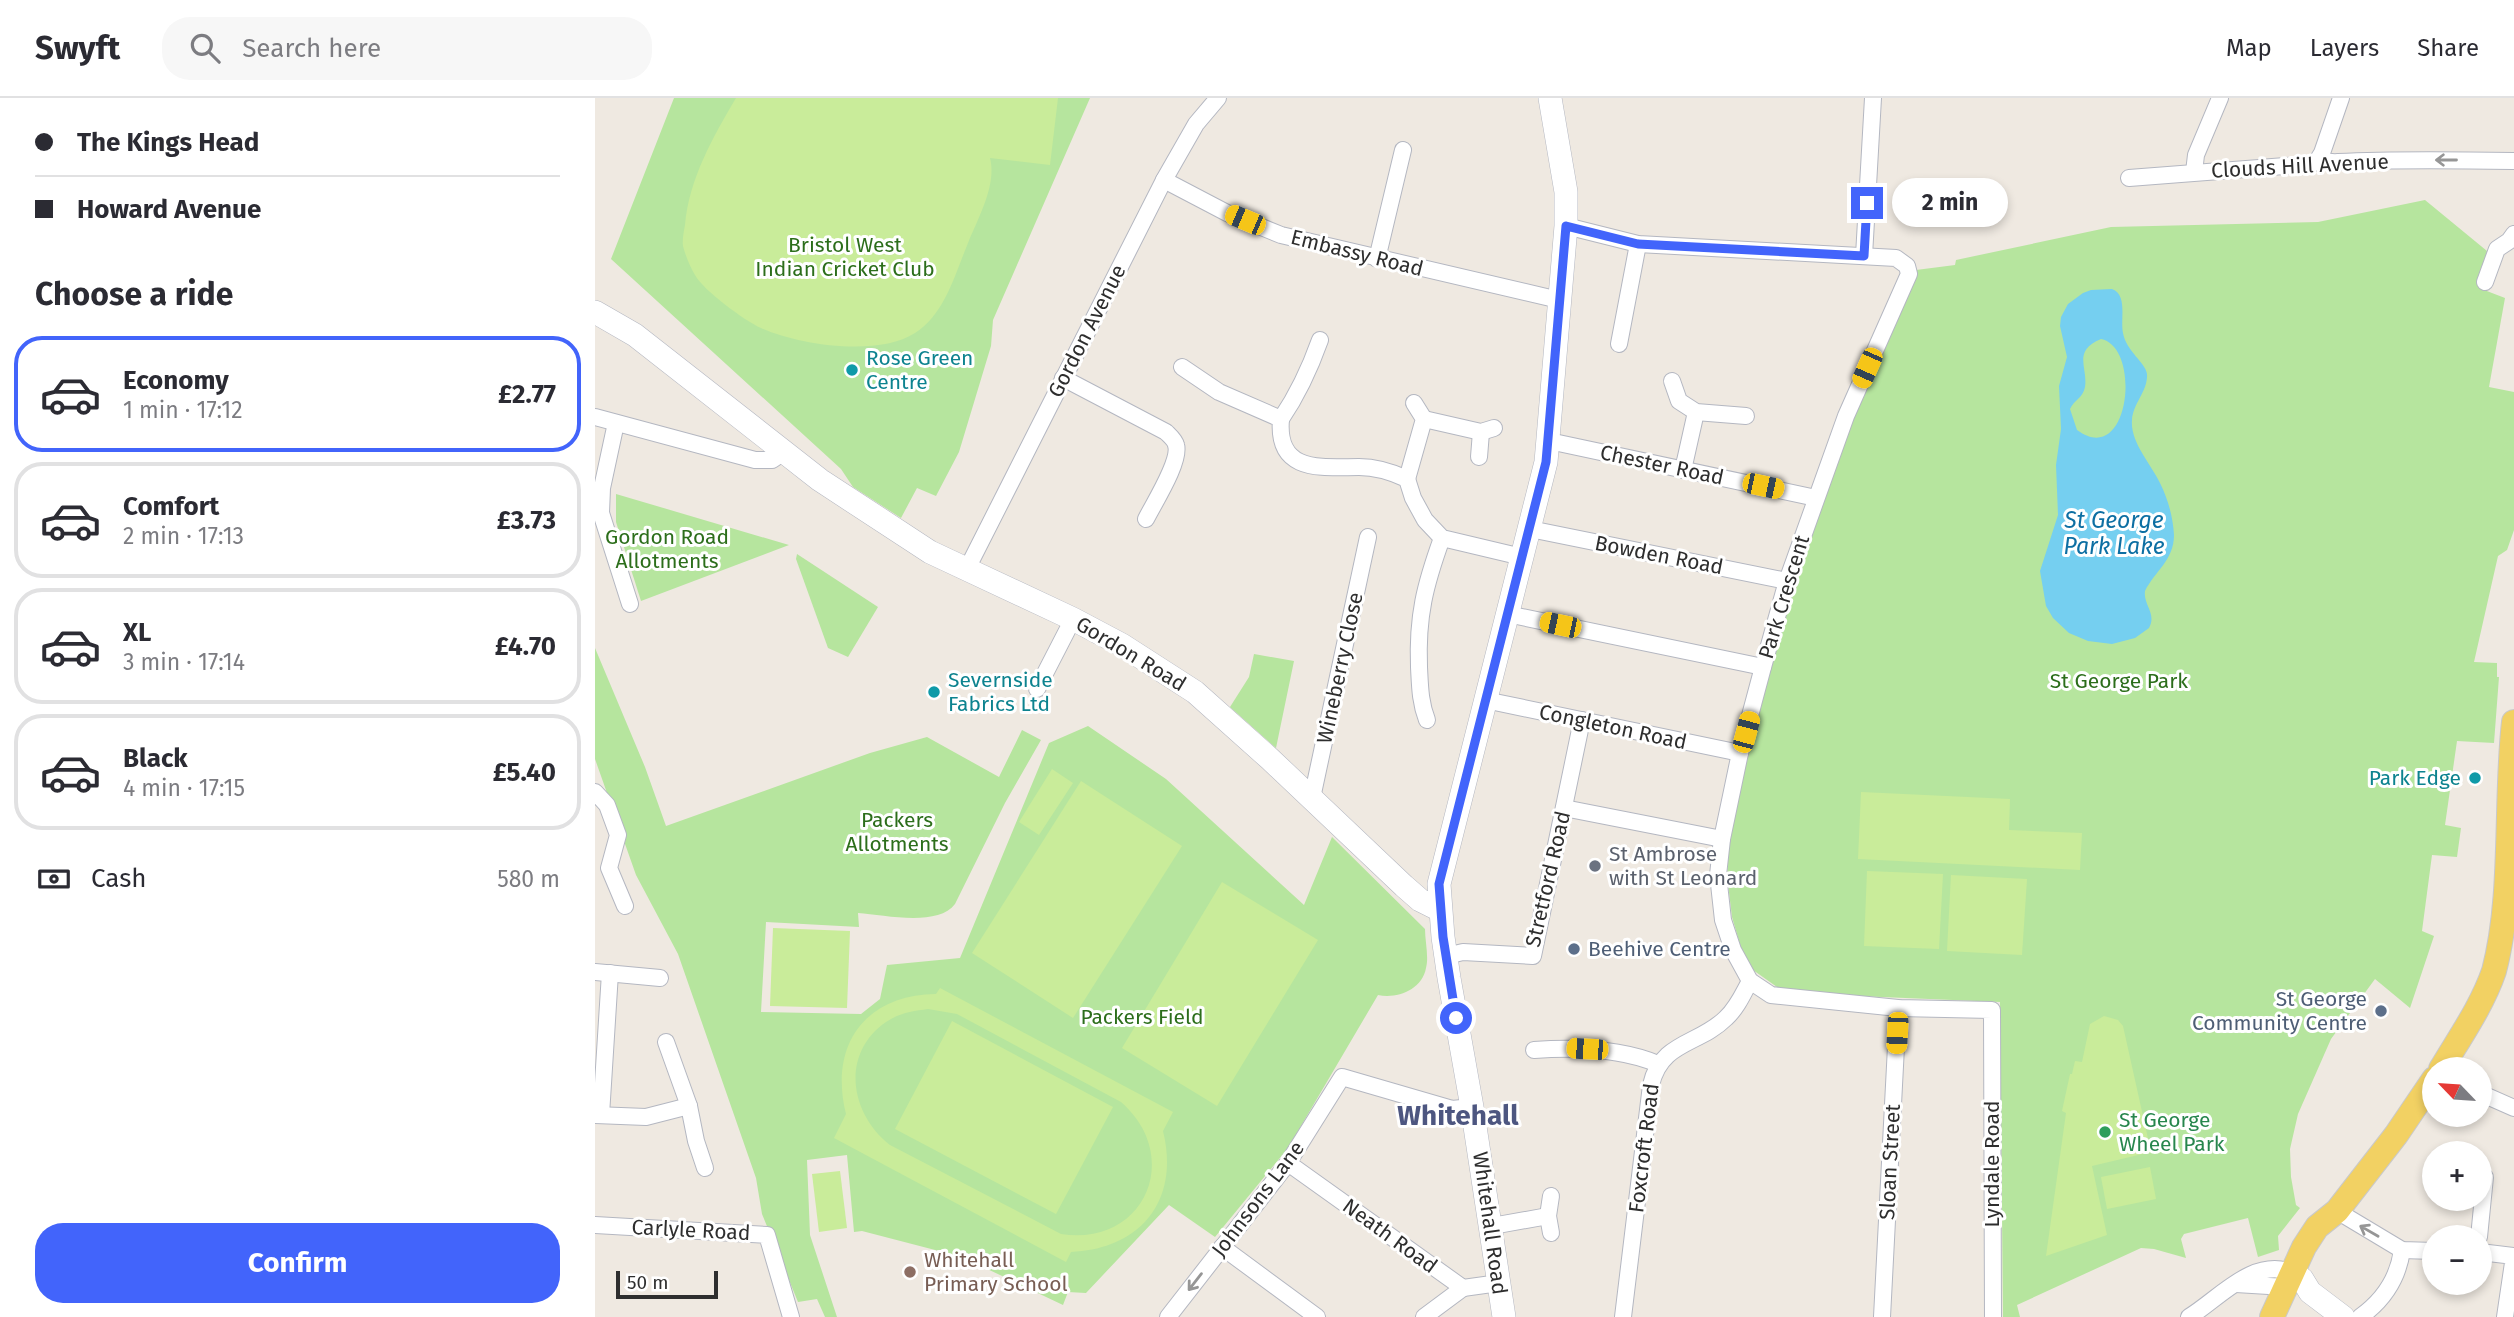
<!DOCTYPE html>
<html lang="en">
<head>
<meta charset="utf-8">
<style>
	:root { --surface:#fff; --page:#f7f7f7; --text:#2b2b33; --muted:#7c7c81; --line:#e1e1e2; --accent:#4264fb }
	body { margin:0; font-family:"Fira Sans",sans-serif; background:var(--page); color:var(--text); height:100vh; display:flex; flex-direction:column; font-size:26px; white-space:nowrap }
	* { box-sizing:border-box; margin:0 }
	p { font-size:23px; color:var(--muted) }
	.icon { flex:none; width:38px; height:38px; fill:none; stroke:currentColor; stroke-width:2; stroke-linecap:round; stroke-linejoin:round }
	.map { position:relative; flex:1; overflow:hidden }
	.side { display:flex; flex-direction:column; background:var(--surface); width:595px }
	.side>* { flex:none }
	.banner { display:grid; align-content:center; height:154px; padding:0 35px; background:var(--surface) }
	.needle { width:46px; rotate:295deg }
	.buttons { position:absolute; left:1827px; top:959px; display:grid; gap:14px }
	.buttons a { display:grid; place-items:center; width:70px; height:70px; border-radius:50%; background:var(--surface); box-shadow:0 4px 10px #0003; font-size:35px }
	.scale { position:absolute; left:21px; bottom:18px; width:102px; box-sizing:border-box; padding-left:7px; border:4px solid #2e2e2e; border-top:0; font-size:19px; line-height:24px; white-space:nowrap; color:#2e2e2e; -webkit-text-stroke:5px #fff; paint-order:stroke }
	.end { position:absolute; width:32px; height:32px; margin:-16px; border:9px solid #4264fb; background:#fff; box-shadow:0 0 0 4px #fff }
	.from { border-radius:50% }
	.bubble { position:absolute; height:49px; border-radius:24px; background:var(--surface); box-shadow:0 4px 10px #0003; font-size:23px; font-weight:700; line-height:49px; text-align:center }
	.car { position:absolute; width:21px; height:42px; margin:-21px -10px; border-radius:9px; box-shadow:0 0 5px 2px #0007; background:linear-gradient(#f5c518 24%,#345 0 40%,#f5c518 0 76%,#345 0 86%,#f5c518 0) }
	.banner b { display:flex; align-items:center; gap:24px; height:66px; font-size:26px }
	.banner b+b { border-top:2px solid var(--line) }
	.banner i { width:18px; height:18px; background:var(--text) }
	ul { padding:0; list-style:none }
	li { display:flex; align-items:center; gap:21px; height:116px; margin:0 14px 10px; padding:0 21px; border:4px solid var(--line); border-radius:28px }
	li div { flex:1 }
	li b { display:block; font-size:26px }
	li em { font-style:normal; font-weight:700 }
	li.selected { border-color:var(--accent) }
	li>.icon { width:63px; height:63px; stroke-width:1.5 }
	h2 { padding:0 35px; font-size:32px; line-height:84px }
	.pay { display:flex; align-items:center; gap:18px; height:77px; padding:0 35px; font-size:26px }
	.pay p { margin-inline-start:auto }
	.button { display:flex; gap:14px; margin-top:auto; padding:14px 35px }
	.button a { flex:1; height:80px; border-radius:28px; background:var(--accent); color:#fff; font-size:28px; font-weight:700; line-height:80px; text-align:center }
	header { display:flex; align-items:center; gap:42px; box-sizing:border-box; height:98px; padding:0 35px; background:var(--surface); border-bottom:2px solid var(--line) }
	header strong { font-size:33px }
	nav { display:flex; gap:38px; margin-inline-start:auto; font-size:24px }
	.search { width:490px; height:63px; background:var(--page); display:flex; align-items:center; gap:18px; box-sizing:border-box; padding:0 24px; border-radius:28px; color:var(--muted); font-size:26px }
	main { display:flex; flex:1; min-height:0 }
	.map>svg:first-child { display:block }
	.green { fill:#b6e59e }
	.pitch { fill:#c9ec9a; fill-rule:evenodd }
	.water { fill:#75cff0; fill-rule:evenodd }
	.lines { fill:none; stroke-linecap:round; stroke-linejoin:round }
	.street-casing { stroke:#b4b7c1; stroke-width:18 }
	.secondary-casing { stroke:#b4b7c1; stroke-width:24 }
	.primary-casing { stroke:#c9c9c9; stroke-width:26 }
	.street { stroke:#fff; stroke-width:16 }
	.secondary { stroke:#fff; stroke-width:23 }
	.primary { stroke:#f2d163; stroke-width:24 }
	.oneway { stroke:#969696 }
	.route { stroke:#4264fb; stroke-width:9 }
	.culture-dot { fill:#0f9aa8; stroke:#fff; stroke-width:2.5 }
	.worship-dot { fill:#6b7280; stroke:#fff; stroke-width:2.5 }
	.service-dot { fill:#5c6f8a; stroke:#fff; stroke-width:2.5 }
	.leisure-dot { fill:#2e9e5b; stroke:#fff; stroke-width:2.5 }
	.education-dot { fill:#8d6e63; stroke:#fff; stroke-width:2.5 }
	.labels { text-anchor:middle; stroke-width:6; stroke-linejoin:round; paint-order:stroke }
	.street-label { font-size:21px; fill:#2e2e2e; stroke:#fff }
	.park-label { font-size:21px; fill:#2c6e1b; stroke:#fff }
	.culture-label { font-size:21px; fill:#0d838f; stroke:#fff; text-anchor:start }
	.worship-label { font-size:21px; fill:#5b616d; stroke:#fff; text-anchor:start }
	.service-label { font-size:21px; fill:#4e5e75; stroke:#fff; text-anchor:start }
	.leisure-label { font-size:21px; fill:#27864d; stroke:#fff; text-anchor:start }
	.education-label { font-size:21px; fill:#785e54; stroke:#fff; text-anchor:start }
	.water-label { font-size:23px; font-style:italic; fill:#0d6fa3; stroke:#fff }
	.district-label { font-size:28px; font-weight:bold; fill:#4d5680; stroke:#fff }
</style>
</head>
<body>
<header>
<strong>Swyft</strong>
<div class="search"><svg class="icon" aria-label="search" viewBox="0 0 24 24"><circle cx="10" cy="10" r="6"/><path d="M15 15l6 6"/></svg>Search here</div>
<nav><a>Map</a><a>Layers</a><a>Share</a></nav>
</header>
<main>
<section class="side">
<div class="banner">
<b><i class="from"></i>The Kings Head</b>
<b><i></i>Howard Avenue</b>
</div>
<h2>Choose a ride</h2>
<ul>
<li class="selected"><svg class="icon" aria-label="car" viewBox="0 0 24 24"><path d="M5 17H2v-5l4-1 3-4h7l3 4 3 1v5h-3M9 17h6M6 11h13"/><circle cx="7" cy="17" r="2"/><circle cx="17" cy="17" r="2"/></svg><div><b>Economy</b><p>1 min · 17:12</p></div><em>£2.77</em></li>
<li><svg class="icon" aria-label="car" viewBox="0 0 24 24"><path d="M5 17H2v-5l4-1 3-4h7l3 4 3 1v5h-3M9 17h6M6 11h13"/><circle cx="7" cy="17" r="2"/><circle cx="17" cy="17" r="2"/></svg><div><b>Comfort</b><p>2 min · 17:13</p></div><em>£3.73</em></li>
<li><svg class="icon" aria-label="car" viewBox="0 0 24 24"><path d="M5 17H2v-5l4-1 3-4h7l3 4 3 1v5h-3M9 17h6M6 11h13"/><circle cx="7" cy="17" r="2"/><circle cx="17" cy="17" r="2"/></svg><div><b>XL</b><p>3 min · 17:14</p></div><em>£4.70</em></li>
<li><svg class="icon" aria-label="car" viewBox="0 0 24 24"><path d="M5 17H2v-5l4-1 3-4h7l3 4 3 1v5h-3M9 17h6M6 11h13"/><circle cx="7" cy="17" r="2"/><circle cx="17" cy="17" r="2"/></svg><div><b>Black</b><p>4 min · 17:15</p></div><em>£5.40</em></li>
</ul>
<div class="pay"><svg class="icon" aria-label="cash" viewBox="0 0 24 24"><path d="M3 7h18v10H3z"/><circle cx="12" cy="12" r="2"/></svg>Cash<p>580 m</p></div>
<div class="button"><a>Confirm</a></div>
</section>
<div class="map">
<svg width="1919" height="1219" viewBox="0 0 1919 1219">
	<rect width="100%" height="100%" fill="#efe9e1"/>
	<!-- green -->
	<g class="green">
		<path d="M 79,0 L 495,0 L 398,222 L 396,248 L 364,354 L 341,398 L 322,390 L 306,420 L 258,389 L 246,371 L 16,161 Z"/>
		<path d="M 1830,102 L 1892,153 L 1884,190 L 1910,200 L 1894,289 L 1919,294 L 1919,432 L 1912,452 L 1903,458 L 1879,564 L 1902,565 L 1902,579 L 1904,579 L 1899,645 L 1862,643 L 1850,727 L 1866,730 L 1862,759 L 1837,757 L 1827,833 L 1839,838 L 1815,910 L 1780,881 L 1736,941 L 1703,1016 L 1695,1051 L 1696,1079 L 1701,1107 L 1705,1110 L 1683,1138 L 1684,1152 L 1663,1159 L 1653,1120 L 1589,1136 L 1586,1141 L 1591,1160 L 1559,1151 L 1546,1150 L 1422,1207 L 1425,1219 L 1408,1219 L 1405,904 L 1216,896 L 1182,889 L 1158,872 L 1146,850 L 1137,819 L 1132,778 L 1135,727 L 1176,559 L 1199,477 L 1267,298 L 1321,172 L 1360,167 L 1361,162 L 1516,129 L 1723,124 Z"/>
		<path d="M 21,396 L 194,447 L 46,503 L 21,424 Z"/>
		<path d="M 202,456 L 283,509 L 253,559 L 233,550 L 201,461 Z"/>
		<path d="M 0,550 L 50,669 L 71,728 L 275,655 L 332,639 L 404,679 L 427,632 L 446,642 L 410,705 L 360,806 C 343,829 290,817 263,815 L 264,829 L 171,824 L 166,914 L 266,916 L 285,901 L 292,867 L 365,860 L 454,645 L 493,628 L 571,681 L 709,807 L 737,739 L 830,831 C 830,843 834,859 831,870 C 827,892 802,901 783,897 L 693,1050 L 620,1139 L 574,1107 L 491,1195 L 473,1194 L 468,1207 L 367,1159 L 267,1133 L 259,1134 L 252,1057 L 212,1062 L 215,1137 L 242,1219 L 230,1219 L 222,1201 L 203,1204 L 167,1116 L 161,1080 L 83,856 L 41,777 L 0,661 Z"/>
		<path d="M 659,556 L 699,563 L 681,650 L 635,609 L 654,579 Z"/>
	</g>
	<!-- pitch -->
	<g class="pitch">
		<path d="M 141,0 L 463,0 L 455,67 L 395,60 C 402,87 383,120 373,145 C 360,176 350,216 320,235 C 283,259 204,247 166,230 C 150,223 108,192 100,177 C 95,169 90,156 88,148 C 87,141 89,133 90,127 C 94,81 118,39 141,0 Z"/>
		<path d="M 457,671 L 478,685 L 444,737 L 424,724 Z"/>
		<path d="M 486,683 L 587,748 L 478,920 L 377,855 Z"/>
		<path d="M 1266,694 L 1415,701 L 1414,732 L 1487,735 L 1485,772 L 1263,761 Z"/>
		<path d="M 1272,773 L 1348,776 L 1344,851 L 1269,848 Z"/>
		<path d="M 1356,777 L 1432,781 L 1427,857 L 1352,853 Z"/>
		<path d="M 627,784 L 723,842 L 622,1008 L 527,950 Z"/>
		<path d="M 178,830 L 255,833 L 252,910 L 175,908 Z"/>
		<path d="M 345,890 L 578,1014 L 568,1033 C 585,1101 547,1151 476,1154 L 471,1164 L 239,1040 L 251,1016 C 234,948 269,897 341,896 ZM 333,911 L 362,916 L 526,1004 C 589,1059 549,1149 466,1136 L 295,1047 C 255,1016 245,956 291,924 C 304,915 318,913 333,911 Z"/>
		<path d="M 1509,918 L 1523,922 L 1528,928 L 1556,1054 L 1497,1068 L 1512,1137 L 1451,1158 L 1471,1015 L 1467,1013 L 1475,976 L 1477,976 L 1480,963 L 1487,964 L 1495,926 Z"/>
		<path d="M 357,923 L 518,1009 L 461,1116 L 300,1031 Z"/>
		<path d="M 1555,1069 L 1561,1101 L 1512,1111 L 1506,1079 Z"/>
		<path d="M 245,1073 L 252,1130 L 224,1134 L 217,1076 Z"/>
	</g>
	<!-- water -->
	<path class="water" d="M 1517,191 C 1533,197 1525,221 1528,235 C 1531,253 1551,265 1552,276 C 1553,293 1538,305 1537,322 C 1535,344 1556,366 1565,385 C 1573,401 1578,419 1579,437 C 1579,462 1560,473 1550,493 C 1548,507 1562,515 1554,530 L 1540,540 L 1517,546 L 1493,543 L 1474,535 L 1458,520 L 1451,508 L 1445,473 L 1463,417 L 1461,367 L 1466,331 L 1464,288 L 1472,259 L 1465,228 L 1466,219 L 1473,206 L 1488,195 L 1496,192 ZM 1506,241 C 1547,249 1535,371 1482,332 L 1475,311 C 1479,302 1488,300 1490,289 C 1493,269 1477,253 1506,241 Z"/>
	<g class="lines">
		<defs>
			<g id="street">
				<path d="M 1722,63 L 1727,55 L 1746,0"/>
				<path d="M 1599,74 L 1601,57 L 1625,0"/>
				<path d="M 1534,80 L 1717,66 C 1725,61 1734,65 1743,64 C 1802,61 1860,62 1919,63"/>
				<path d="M 569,82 L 632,115 L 686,137 L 964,202"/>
				<path d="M 971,128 L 1043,146 L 1301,160 L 1312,168 L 1314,176 L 1251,318 L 1192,483 L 1168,569 L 1145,655 L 1127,741 L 1123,777 L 1128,822 L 1138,852 L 1155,883 L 1176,897 L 1303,910 L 1397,912 L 1398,1219"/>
				<path d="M 1269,158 L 1278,0"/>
				<path d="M 782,161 L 808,52"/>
				<path d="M 1890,184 L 1902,151 L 1914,143 L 1919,136"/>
				<path d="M 1024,246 L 1043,146"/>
				<path d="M 587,269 L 624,294 L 686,321 C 681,376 727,369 764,369 C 781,369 797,374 812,381 L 818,400 L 830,422 L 847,440 L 927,459"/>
				<path d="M 468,280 L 571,334 C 575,338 580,342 581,347 C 586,363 559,405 551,421"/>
				<path d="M 1077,283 L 1084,303 L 1101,314 L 1151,318"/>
				<path d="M 0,319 L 160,362 L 177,362 L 189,354"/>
				<path d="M 686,321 C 703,296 715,270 725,242"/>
				<path d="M 829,321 L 886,334 L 899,330"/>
				<path d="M 21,325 L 7,390 L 6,415 L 35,506"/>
				<path d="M 954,343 L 1221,400"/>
				<path d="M 884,359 L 886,334"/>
				<path d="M 1088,372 L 1101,314"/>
				<path d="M 812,381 L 829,321 L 819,305"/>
				<path d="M 935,431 L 1192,483"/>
				<path d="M 372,471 L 569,82 L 601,26 L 623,0"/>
				<path d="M 912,516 L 1168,569"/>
				<path d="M 442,591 L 478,521"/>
				<path d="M 890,602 L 1145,655"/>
				<path d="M 832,622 C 825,604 825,588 824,569 C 822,518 830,487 847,440"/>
				<path d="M 0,694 L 12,707 L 23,737 L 14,770 L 30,808"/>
				<path d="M 717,700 L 773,439"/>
				<path d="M 969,710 L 1127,741"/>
				<path d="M 851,858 L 868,854 L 938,858 L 987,622"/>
				<path d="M 0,874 L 65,880"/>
				<path d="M 71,944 L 94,1008 L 101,1043 L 110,1070"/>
				<path d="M 939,952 C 980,949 1025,950 1063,966"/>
				<path d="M 1885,995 L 1919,1010"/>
				<path d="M 0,1017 L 51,1019 L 94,1008"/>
				<path d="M 6,1017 L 15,875"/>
				<path d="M 693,1065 L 868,1190 L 904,1185"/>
				<path d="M 1742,1113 L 1807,1152 L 1839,1153"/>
				<path d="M 0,1127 L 172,1137 L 196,1219"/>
				<path d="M 897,1128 L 953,1118"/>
				<path d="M 956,1135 L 953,1118 L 956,1098"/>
				<path d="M 1884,1139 L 1890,1079"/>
				<path d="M 627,1149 L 722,1219"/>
				<path d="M 1885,1154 L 1919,1158 L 1910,1219"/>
				<path d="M 1641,1186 L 1690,1189"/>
				<path d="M 573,1219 L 693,1065 L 747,979 L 857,1011 L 877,1009"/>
				<path d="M 829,1219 L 868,1190"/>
				<path d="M 1028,1219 L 1056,987 C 1066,943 1104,947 1131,920 C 1142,910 1148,896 1155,883"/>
				<path d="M 1287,1219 L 1303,910"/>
				<path d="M 1594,1219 C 1625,1200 1657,1160 1696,1174"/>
				<path d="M 1765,1219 C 1789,1202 1803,1181 1807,1152"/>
			</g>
			<g id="secondary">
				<path d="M 0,214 L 40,237 L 225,382 L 335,454 L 478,521 L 527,547 L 600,594 L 675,661 L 809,788 L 825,802 L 845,812"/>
				<path d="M 1696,1174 L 1707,1181 L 1715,1194 L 1748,1219"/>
				<path d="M 909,1219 L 877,1009 L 854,880 L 848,839 L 844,786 L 951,364 L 971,128 L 971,94 L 955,0"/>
			</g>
			<g id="primary">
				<path d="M 1846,971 C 1865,939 1887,908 1899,873 C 1919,797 1910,703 1919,624"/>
				<path d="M 1677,1219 L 1709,1149 L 1722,1129 L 1742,1113 L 1801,1037 L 1839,981"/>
			</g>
		</defs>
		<!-- street casing -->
		<use href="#street" class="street-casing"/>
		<!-- secondary casing -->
		<use href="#secondary" class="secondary-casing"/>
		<!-- primary casing -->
		<use href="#primary" class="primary-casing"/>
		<!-- street -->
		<use href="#street" class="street"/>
		<!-- secondary -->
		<use href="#secondary" class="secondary"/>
		<!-- primary -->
		<use href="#primary" class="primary"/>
	</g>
	<!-- one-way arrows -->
	<defs><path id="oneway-shaft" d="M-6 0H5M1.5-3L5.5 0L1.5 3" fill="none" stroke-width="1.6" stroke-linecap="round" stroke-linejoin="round" transform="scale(1.75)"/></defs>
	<g class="oneway">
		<use href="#oneway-shaft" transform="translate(1851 62) rotate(-180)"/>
		<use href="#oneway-shaft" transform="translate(1774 1133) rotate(-150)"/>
		<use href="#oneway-shaft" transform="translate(600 1184) rotate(128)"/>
	</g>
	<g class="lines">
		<!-- route -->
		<path class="route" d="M 861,920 L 848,839 L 844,786 L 951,364 L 971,128 L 1043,146 L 1269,158 L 1272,105"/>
	</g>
	<!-- markers -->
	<g class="culture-dot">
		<circle cx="257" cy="272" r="7"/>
		<circle cx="339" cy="594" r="7"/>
		<circle cx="1880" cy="680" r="7"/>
	</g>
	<circle class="worship-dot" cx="1000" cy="768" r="7"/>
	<g class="service-dot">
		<circle cx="979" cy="851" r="7"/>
		<circle cx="1786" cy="913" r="7"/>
	</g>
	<circle class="leisure-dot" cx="1510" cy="1034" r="7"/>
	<circle class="education-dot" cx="315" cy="1174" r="7"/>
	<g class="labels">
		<!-- street labels -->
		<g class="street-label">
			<text transform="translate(1705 68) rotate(-3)" y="7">Clouds Hill Avenue</text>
			<text transform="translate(762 155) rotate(14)" y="7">Embassy Road</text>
			<text transform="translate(492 233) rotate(-63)" y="7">Gordon Avenue</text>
			<text transform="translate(1067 367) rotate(12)" y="7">Chester Road</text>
			<text transform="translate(1064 457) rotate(11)" y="7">Bowden Road</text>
			<text transform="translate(1189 499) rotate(-73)" y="7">Park Crescent</text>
			<text transform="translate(536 556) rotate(31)" y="7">Gordon Road</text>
			<text transform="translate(745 570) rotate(-78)" y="7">Wineberry Close</text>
			<text transform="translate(1018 629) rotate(12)" y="7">Congleton Road</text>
			<text transform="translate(953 781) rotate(-77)" y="7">Stretford Road</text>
			<text transform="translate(1049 1050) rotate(-83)" y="7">Foxcroft Road</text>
			<text transform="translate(1295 1064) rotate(-87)" y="7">Sloan Street</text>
			<text transform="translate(1397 1066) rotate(-90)" y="7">Lyndale Road</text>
			<text transform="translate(663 1101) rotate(-53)" y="7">Johnsons Lane</text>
			<text transform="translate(895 1125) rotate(82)" y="7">Whitehall Road</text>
			<text transform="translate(96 1132) rotate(3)" y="7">Carlyle Road</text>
			<text transform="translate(795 1138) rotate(36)" y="7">Neath Road</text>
		</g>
		<!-- park labels -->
		<g class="park-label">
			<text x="250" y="154">Bristol West<tspan x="250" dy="24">Indian Cricket Club</tspan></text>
			<text x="72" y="446">Gordon Road<tspan x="72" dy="24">Allotments</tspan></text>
			<text x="1524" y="590">St George Park</text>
			<text x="302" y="729">Packers<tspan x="302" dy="24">Allotments</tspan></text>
			<text x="547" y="926">Packers Field</text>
		</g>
		<!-- culture labels -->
		<g class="culture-label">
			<text x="271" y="267">Rose Green<tspan x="271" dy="24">Centre</tspan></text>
			<text x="353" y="589">Severnside<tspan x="353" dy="24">Fabrics Ltd</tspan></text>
			<text x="1866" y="687" text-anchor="end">Park Edge</text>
		</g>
		<!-- worship labels -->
		<g class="worship-label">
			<text x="1014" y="763">St Ambrose<tspan x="1014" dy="24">with St Leonard</tspan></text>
		</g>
		<!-- service labels -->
		<g class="service-label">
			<text x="993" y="858">Beehive Centre</text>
			<text x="1772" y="908" text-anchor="end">St George<tspan x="1772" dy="24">Community Centre</tspan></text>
		</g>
		<!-- leisure labels -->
		<g class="leisure-label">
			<text x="1524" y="1029">St George<tspan x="1524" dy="24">Wheel Park</tspan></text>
		</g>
		<!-- education labels -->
		<g class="education-label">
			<text x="329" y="1169">Whitehall<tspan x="329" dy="24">Primary School</tspan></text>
		</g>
		<!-- water labels -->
		<g class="water-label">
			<text x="1519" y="430">St George<tspan x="1519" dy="26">Park Lake</tspan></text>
		</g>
		<!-- district labels -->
		<g class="district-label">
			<text x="863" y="1027">Whitehall</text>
		</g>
	</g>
</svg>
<div class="buttons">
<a><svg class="needle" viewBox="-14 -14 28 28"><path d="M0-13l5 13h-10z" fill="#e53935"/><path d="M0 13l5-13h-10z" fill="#7c7c81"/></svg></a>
<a>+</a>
<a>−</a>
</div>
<div class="scale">50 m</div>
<i class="end from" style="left:861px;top:920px"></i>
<i class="end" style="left:1272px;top:105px"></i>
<div class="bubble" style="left:1297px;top:80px;width:116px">2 min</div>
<i class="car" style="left:650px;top:122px;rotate:293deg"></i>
<i class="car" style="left:1272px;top:270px;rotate:204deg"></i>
<i class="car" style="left:1168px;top:388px;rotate:102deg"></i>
<i class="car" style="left:965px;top:527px;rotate:282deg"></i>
<i class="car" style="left:1151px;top:634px;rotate:15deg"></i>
<i class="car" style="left:1302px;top:935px;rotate:183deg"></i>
<i class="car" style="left:992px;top:951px;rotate:273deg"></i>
</div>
</main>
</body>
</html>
